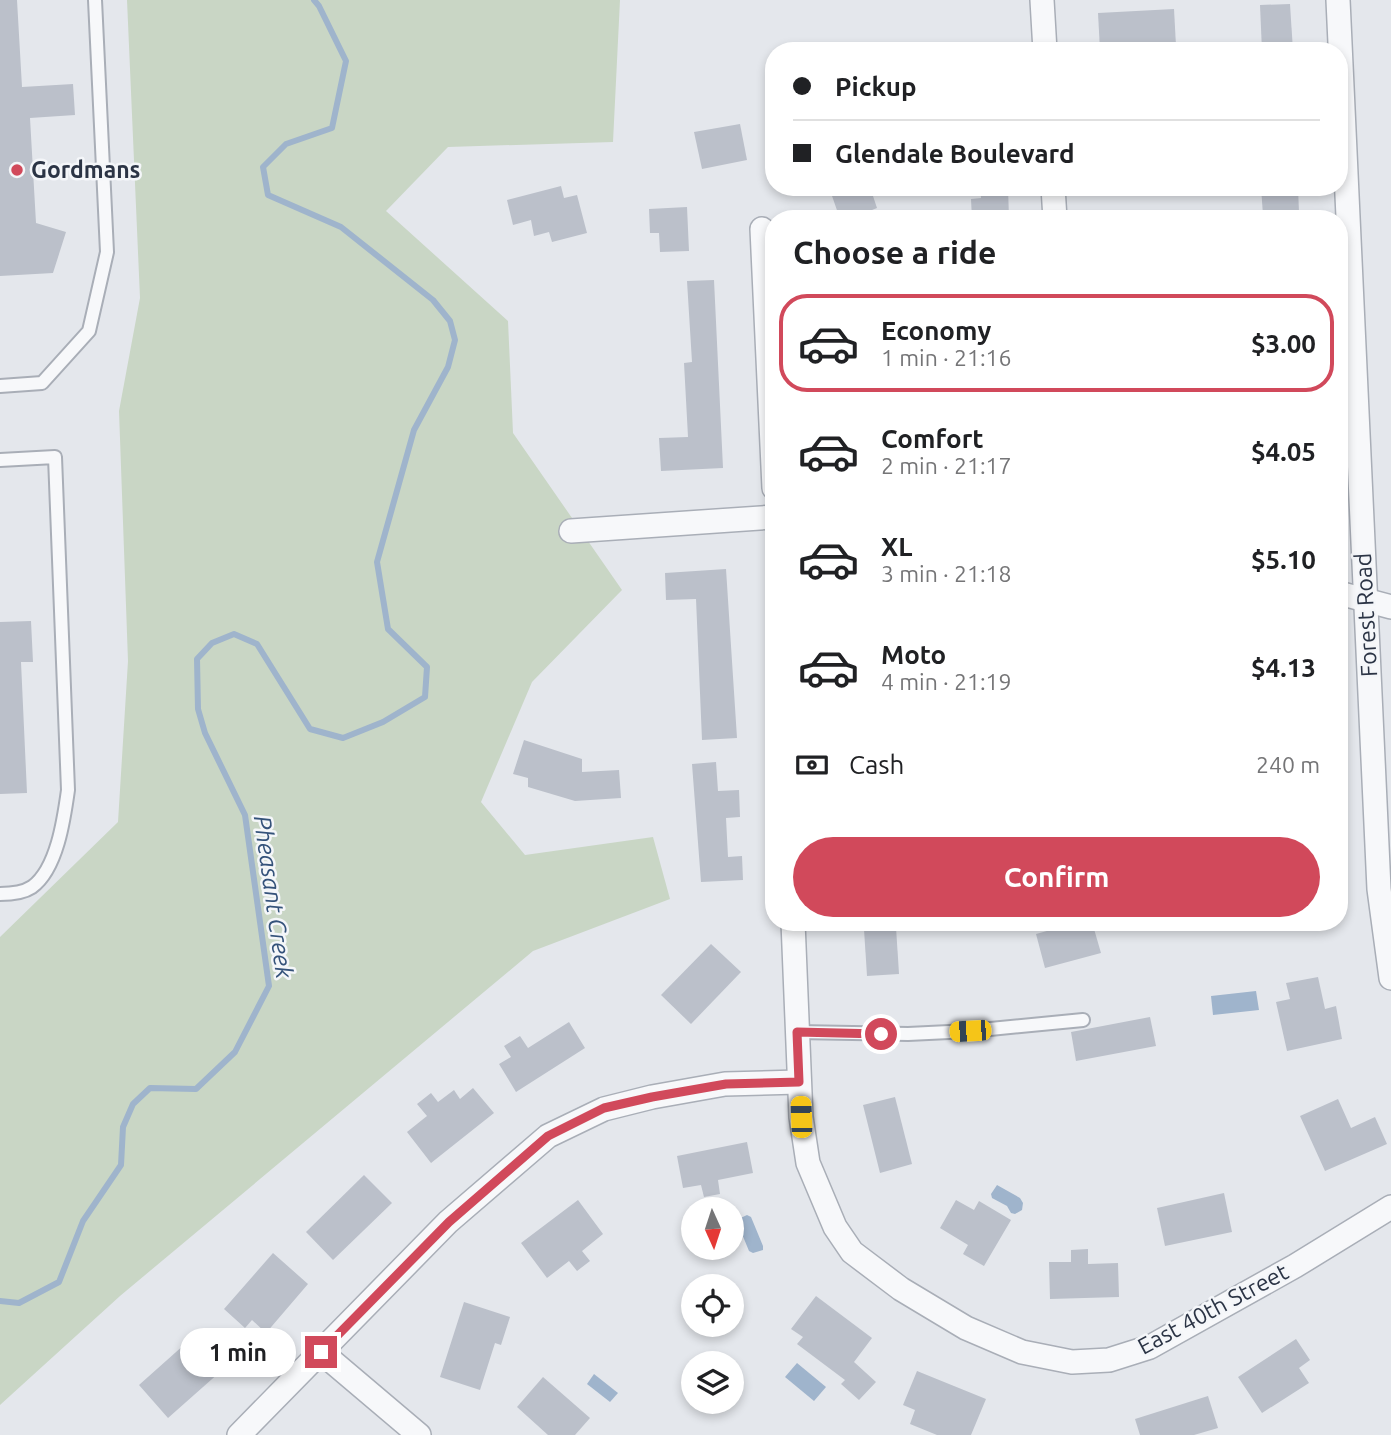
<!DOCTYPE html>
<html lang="en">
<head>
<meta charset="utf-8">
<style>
	:root { --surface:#fff; --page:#f2f2f2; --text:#202124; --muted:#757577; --line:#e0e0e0; --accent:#d1495b }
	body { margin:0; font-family:Ubuntu,sans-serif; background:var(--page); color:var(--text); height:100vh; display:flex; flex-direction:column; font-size:26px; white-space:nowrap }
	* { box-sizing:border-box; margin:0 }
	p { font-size:23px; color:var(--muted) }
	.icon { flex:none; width:38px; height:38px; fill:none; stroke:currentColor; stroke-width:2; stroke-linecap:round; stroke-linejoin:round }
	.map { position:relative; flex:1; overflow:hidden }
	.sheet { position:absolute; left:765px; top:210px; width:583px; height:721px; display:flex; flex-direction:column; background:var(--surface); border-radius:28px; box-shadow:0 4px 10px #0003 }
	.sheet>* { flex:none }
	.guide { position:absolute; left:765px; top:42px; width:583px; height:154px; border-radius:28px; box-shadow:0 4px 10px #0003; display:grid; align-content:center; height:154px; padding:0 28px; background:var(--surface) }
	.needle { width:46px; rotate:177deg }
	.buttons { position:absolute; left:681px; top:1197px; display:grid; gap:14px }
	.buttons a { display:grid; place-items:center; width:63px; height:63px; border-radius:50%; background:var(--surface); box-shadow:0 4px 10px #0003; font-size:35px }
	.end { position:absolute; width:32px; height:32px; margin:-16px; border:9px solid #d1495b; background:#fff; box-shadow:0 0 0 4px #fff }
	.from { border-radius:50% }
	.bubble { position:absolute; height:49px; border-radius:24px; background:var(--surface); box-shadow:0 4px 10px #0003; font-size:23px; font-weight:700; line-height:49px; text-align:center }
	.car { position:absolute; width:21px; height:42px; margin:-21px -10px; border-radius:9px; box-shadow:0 0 5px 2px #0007; background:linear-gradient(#f5c518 24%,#345 0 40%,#f5c518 0 76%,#345 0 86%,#f5c518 0) }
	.guide b { display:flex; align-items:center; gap:24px; height:66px; font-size:26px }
	.guide b+b { border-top:2px solid var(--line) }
	.guide i { width:18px; height:18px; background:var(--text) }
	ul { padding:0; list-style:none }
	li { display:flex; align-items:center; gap:21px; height:98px; margin:0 14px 10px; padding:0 14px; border:4px solid transparent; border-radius:28px }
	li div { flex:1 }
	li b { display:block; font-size:26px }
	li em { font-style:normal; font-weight:700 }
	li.current { border-color:var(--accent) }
	li>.icon { width:63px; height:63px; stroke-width:1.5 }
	h2 { padding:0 28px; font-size:32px; line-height:84px }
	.pay { display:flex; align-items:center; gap:18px; height:77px; padding:0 28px; font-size:26px }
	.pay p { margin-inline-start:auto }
	.action { display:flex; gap:14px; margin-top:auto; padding:14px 28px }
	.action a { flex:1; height:80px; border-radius:42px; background:var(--accent); color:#fff; font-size:28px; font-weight:700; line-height:80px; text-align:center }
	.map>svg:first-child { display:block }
	.green { fill:#c9d6c5 }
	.water { fill:#9fb4cc }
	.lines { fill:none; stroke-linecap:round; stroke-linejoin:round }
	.stream { stroke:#9fb4cc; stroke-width:6 }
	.building { fill:#bbc0ca }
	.lane-casing { stroke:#a9aeb7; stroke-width:16 }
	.street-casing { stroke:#a9aeb7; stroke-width:26 }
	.lane { stroke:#f7f8fa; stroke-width:12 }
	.street { stroke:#f7f8fa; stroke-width:23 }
	.route { stroke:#d1495b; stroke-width:9 }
	.poi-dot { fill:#d1495b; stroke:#f4f6f9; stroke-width:2.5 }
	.labels { text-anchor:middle; stroke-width:5; stroke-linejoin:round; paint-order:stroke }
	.poi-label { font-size:23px; font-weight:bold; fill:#2b3445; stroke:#f4f6f9; text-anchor:start }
	.street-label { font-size:23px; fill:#2b3445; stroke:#f4f6f9 }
	.water-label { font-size:24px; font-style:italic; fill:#34527a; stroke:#f4f6f9 }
</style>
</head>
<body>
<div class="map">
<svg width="1391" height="1435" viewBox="0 0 1391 1435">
	<rect width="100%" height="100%" fill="#e4e7ec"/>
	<!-- green -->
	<path class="green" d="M 127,0 L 620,0 L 613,142 L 448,147 L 386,211 L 508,321 L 513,433 L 622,590 L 532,682 L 481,802 L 525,855 L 653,837 L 670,899 L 533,951 L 120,1296 L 0,1405 L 0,937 L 118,822 L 128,661 L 119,411 L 140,298 Z"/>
	<!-- water -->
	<g class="water">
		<path d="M 1256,991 L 1259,1010 L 1213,1015 L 1211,996 Z"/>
		<path d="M 997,1185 L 1020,1198 L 1023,1203 L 1022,1210 L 1015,1214 L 1011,1213 L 1007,1206 L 992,1198 L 991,1194 Z"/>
		<path d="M 747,1215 L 751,1217 L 763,1246 L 763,1250 L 753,1253 L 749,1251 L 742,1234 L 735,1236 L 732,1234 L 732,1222 Z"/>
		<path d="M 797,1363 L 826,1387 L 814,1401 L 785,1377 Z"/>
		<path d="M 594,1374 L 618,1393 L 610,1402 L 587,1384 Z"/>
	</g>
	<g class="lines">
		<!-- stream -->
		<path class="stream" d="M 0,1301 L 19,1303 L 59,1282 L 83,1221 L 121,1165 L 123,1127 L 133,1104 L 150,1088 L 196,1089 L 235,1052 L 269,986 L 245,815 L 205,733 L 198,709 L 197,659 L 212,643 L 234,634 L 257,644 L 310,729 L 343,738 L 383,722 L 425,697 L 427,667 L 388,629 L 377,562 L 414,430 L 448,367 L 455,340 L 450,321 L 433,300 L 341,227 L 268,195 L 263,167 L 286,144 L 332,128 L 346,61 L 319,6 L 314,0"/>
	</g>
	<!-- building -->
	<g class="building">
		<path d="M 0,0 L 17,0 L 22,87 L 73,84 L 75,115 L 30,118 L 36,223 L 66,232 L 53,273 L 0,276 Z"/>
		<path d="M 1290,4 L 1293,51 L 1262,51 L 1260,5 Z"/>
		<path d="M 1174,9 L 1176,46 L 1100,50 L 1098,13 Z"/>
		<path d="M 740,124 L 747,160 L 702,169 L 694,132 Z"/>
		<path d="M 561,186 L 564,198 L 577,195 L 587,233 L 552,242 L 549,232 L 534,236 L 531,220 L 513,225 L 507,200 Z"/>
		<path d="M 846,187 L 870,187 L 877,208 L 872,210 L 875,219 L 840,219 L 831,193 Z"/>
		<path d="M 980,187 L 1008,187 L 1009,219 L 972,219 L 971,199 L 981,198 Z"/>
		<path d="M 1261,187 L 1298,187 L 1299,213 L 1263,215 Z"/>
		<path d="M 687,207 L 689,251 L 660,252 L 659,233 L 650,233 L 649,209 Z"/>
		<path d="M 714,280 L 723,468 L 661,471 L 659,438 L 688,437 L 684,363 L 692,362 L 687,281 Z"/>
		<path d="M 726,569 L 737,738 L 702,740 L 696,599 L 666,600 L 665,573 Z"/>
		<path d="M 31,621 L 33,662 L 21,662 L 27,793 L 0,794 L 0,622 Z"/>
		<path d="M 524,740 L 582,759 L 582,772 L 619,770 L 621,798 L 575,801 L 528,787 L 528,778 L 513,774 Z"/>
		<path d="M 716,762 L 718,791 L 739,790 L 740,817 L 726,818 L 728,857 L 742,856 L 743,880 L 701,882 L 692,764 Z"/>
		<path d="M 1052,922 L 1092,922 L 1101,953 L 1045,968 L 1036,934 L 1054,929 Z"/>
		<path d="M 896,927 L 899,974 L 867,976 L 864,929 Z"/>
		<path d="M 711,944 L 741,972 L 691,1024 L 661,995 Z"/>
		<path d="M 1318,977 L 1325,1009 L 1336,1006 L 1342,1039 L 1287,1051 L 1276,1002 L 1290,999 L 1286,983 Z"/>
		<path d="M 1150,1017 L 1156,1046 L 1076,1061 L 1071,1032 Z"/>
		<path d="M 569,1022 L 585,1048 L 516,1092 L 499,1064 L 511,1057 L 504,1046 L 520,1036 L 528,1048 Z"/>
		<path d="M 473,1088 L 494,1113 L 431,1163 L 407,1132 L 427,1116 L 417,1104 L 431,1093 L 438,1102 L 454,1090 L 460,1099 Z"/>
		<path d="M 895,1097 L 912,1164 L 880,1173 L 863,1105 Z"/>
		<path d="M 1338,1099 L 1351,1128 L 1375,1117 L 1387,1144 L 1325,1171 L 1300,1116 Z"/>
		<path d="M 747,1142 L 753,1173 L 718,1180 L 720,1194 L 704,1197 L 701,1185 L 683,1188 L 677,1156 Z"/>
		<path d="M 364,1175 L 392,1203 L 333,1260 L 306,1232 Z"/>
		<path d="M 1224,1193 L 1232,1232 L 1165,1246 L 1157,1208 Z"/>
		<path d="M 578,1200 L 603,1234 L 582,1251 L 590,1261 L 577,1271 L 569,1261 L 547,1278 L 521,1243 Z"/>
		<path d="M 956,1200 L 974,1210 L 979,1201 L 1011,1220 L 984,1266 L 963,1254 L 968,1245 L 940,1228 Z"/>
		<path d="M 1088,1249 L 1088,1264 L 1118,1263 L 1119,1297 L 1050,1299 L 1049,1262 L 1071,1262 L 1071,1250 Z"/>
		<path d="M 273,1253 L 308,1284 L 266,1333 L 252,1320 L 245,1328 L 224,1309 Z"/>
		<path d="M 816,1296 L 872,1338 L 854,1362 L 876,1382 L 859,1400 L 841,1384 L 845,1380 L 797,1344 L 803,1337 L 791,1329 Z"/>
		<path d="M 464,1302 L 510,1317 L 501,1345 L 495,1343 L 480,1390 L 440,1377 Z"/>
		<path d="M 201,1333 L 229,1364 L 168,1418 L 139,1385 L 185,1344 L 187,1346 Z"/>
		<path d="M 1296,1339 L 1310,1360 L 1299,1368 L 1309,1383 L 1262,1413 L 1238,1377 Z"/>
		<path d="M 917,1371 L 986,1399 L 971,1435 L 937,1435 L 910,1424 L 915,1410 L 903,1405 Z"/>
		<path d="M 543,1377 L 590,1418 L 575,1435 L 548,1435 L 517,1407 Z"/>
		<path d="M 1208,1396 L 1218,1428 L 1194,1435 L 1140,1435 L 1135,1419 Z"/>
	</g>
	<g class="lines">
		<defs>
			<g id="lane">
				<path d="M 0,386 L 42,383 L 89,331 L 107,252 L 95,0"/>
				<path d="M 0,460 L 55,457 L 68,790 C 64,819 57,869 32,887 C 23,893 11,894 0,894"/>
				<path d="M 797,1032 L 908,1034 L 970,1031 L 1083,1020"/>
			</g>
			<g id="street">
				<path d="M 1042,0 L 1045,51"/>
				<path d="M 1338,0 L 1379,889 L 1391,978"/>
				<path d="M 1053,187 L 1055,219"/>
				<path d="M 762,229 L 774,488"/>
				<path d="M 571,531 L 774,517"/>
				<path d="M 1339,593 L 1391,607"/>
				<path d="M 793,922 L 801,1117 L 808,1163 L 835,1227 L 852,1252 L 901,1289 L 966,1328 L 1022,1352 L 1072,1362 L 1109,1360 L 1150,1347 L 1295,1266 L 1391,1207"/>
				<path d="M 321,1352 L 419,1435"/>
				<path d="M 239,1435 L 448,1222 L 548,1136 L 604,1109 L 652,1097 L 725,1084 L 799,1082"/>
			</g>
		</defs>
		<!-- lane casing -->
		<use href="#lane" class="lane-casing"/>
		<!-- street casing -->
		<use href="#street" class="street-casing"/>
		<!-- lane -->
		<use href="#lane" class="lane"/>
		<!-- street -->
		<use href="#street" class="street"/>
	</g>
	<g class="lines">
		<!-- route -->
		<path class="route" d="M 321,1352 L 449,1222 L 548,1136 L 604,1108 L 652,1097 L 726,1084 L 799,1082 L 797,1032 L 881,1034"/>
	</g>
	<!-- markers -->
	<circle class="poi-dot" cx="17" cy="170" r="7"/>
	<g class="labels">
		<!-- poi labels -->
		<g class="poi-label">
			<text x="31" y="178">Gordmans</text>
		</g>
		<!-- street labels -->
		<g class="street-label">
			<text transform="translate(1366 615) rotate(-93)" y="8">Forest Road</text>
			<text transform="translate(1213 1309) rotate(-28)" y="8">East 40th Street</text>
		</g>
		<!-- water labels -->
		<g class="water-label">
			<text transform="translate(273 897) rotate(82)" y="8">Pheasant Creek</text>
		</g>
	</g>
</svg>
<div class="buttons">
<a><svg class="needle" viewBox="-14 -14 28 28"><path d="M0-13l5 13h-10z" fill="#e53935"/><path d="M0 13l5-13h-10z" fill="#757577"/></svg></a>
<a><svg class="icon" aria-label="locate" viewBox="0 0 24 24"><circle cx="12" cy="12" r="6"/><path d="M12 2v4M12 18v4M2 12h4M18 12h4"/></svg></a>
<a><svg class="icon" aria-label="layers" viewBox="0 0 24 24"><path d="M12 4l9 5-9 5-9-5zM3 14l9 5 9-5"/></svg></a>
</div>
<i class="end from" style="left:881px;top:1034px"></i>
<i class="end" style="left:321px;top:1352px"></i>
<div class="bubble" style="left:180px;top:1328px;width:116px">1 min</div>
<i class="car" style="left:970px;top:1031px;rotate:267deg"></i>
<i class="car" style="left:801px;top:1117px;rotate:358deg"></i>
<div class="guide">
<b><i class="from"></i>Pickup</b>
<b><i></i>Glendale Boulevard</b>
</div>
<section class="sheet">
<h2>Choose a ride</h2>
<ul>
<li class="current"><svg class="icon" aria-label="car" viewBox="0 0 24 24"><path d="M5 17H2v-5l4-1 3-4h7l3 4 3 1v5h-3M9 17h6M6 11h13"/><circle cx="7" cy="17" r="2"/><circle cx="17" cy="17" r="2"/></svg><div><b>Economy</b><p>1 min · 21:16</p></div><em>$3.00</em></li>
<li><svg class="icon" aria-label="car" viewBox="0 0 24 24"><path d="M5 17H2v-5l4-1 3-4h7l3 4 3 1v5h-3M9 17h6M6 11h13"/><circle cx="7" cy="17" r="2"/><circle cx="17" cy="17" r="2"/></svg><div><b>Comfort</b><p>2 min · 21:17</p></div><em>$4.05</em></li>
<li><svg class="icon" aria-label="car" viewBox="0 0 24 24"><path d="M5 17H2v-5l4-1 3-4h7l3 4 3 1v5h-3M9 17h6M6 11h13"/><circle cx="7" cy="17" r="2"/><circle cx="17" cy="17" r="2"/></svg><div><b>XL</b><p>3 min · 21:18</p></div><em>$5.10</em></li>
<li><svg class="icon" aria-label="car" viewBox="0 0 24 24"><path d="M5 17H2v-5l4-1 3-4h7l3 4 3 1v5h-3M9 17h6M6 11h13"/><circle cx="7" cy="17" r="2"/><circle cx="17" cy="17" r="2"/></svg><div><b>Moto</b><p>4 min · 21:19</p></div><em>$4.13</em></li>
</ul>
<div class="pay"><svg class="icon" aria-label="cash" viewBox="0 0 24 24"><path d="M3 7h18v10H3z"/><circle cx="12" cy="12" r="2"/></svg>Cash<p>240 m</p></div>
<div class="action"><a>Confirm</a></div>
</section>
</div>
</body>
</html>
